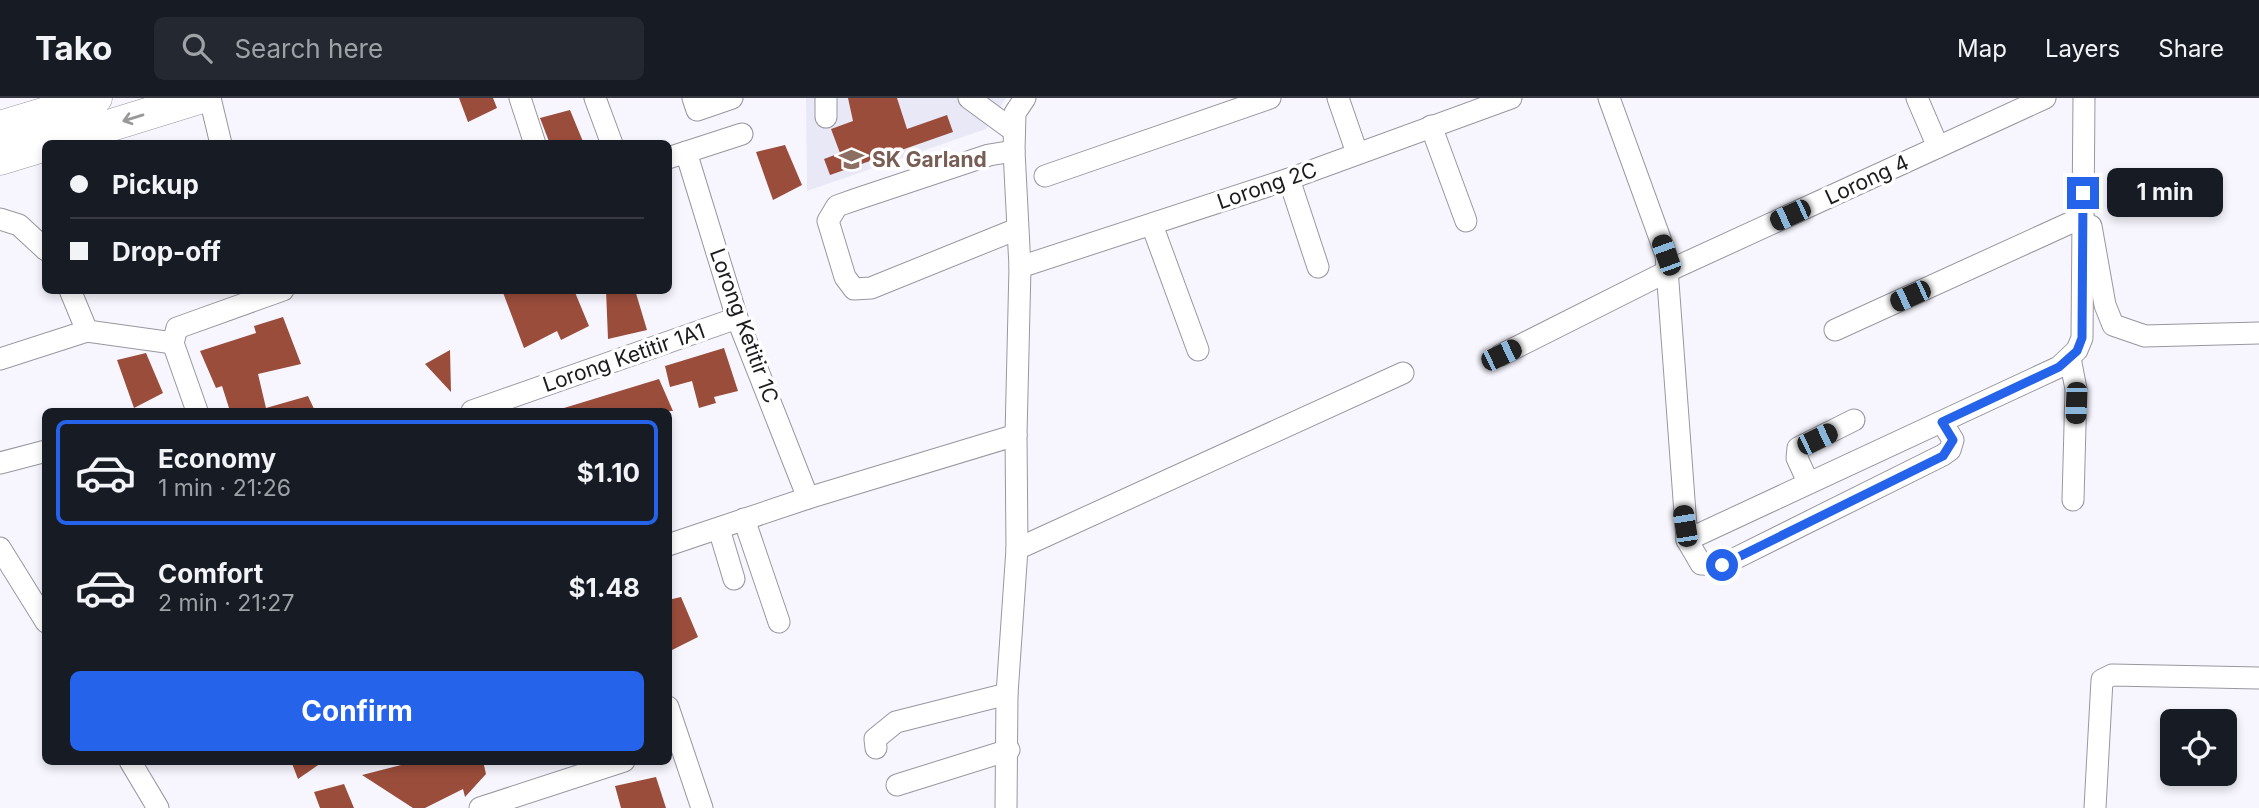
<!DOCTYPE html>
<html lang="en">
<head>
<meta charset="utf-8">
<style>
	:root { --surface:#171b24; --page:#242831; --text:#f1f3f6; --muted:#9ea1a6; --line:#363941; --accent:#2563eb }
	body { margin:0; font-family:Inter,sans-serif; background:var(--page); color:var(--text); height:100vh; display:flex; flex-direction:column; font-size:26px; white-space:nowrap }
	* { box-sizing:border-box; margin:0 }
	p { font-size:23px; color:var(--muted) }
	.icon { flex:none; width:38px; height:38px; fill:none; stroke:currentColor; stroke-width:2; stroke-linecap:round; stroke-linejoin:round }
	.map { position:relative; flex:1; overflow:hidden }
	.details { position:absolute; left:42px; top:310px; width:630px; height:357px; display:flex; flex-direction:column; background:var(--surface); border-radius:10px; box-shadow:0 4px 10px #0003 }
	.details>* { flex:none }
	.hud { position:absolute; left:42px; top:42px; width:630px; height:154px; border-radius:10px; box-shadow:0 4px 10px #0003; display:grid; align-content:center; height:154px; padding:0 28px; background:var(--surface) }
	.controls { position:absolute; left:2160px; top:611px; display:grid; gap:14px }
	.controls a { display:grid; place-items:center; width:77px; height:77px; border-radius:10px; background:var(--surface); box-shadow:0 4px 10px #0003; font-size:35px }
	.end { position:absolute; width:32px; height:32px; margin:-16px; border:9px solid #2563eb; background:#fff; box-shadow:0 0 0 4px #fff }
	.from { border-radius:50% }
	.bubble { position:absolute; height:49px; border-radius:10px; background:var(--surface); box-shadow:0 4px 10px #0003; font-size:23px; font-weight:700; line-height:49px; text-align:center }
	.car { position:absolute; width:21px; height:42px; margin:-21px -10px; border-radius:9px; box-shadow:0 0 5px 2px #0007; background:linear-gradient(#222 24%,#8ab4d8 0 40%,#222 0 76%,#8ab4d8 0 86%,#222 0) }
	.hud b { display:flex; align-items:center; gap:24px; height:66px; font-size:26px }
	.hud b+b { border-top:2px solid var(--line) }
	.hud i { width:18px; height:18px; background:var(--text) }
	ul { padding:12px 0 0; list-style:none }
	li { display:flex; align-items:center; gap:21px; height:105px; margin:0 14px 10px; padding:0 14px; border:4px solid transparent; border-radius:10px }
	li div { flex:1 }
	li b { display:block; font-size:26px }
	li em { font-style:normal; font-weight:700 }
	li.active { border-color:var(--accent) }
	li>.icon { width:63px; height:63px; stroke-width:1.5 }
	.primary-button { display:flex; gap:14px; margin-top:auto; padding:14px 28px }
	.primary-button a { flex:1; height:80px; border-radius:10px; background:var(--accent); color:#fff; font-size:28px; font-weight:700; line-height:80px; text-align:center }
	header { display:flex; align-items:center; gap:42px; box-sizing:border-box; height:98px; padding:0 35px; background:var(--surface); border-bottom:2px solid var(--line) }
	header strong { font-size:33px }
	nav { display:flex; gap:38px; margin-inline-start:auto; font-size:24px }
	.search { width:490px; height:63px; background:var(--page); display:flex; align-items:center; gap:18px; box-sizing:border-box; padding:0 24px; border-radius:10px; color:var(--muted); font-size:26px }
	.map>svg:first-child { display:block }
	.built { fill:#e9e8f7 }
	.building { fill:#9b4d3b }
	.lines { fill:none; stroke-linecap:round; stroke-linejoin:round }
	.minor-casing { stroke:#98979f; stroke-width:23 }
	.highway-casing { stroke:#98979f; stroke-width:33 }
	.minor { stroke:#fff; stroke-width:21 }
	.highway { stroke:#fff; stroke-width:32 }
	.oneway { stroke:#99999a }
	.route { stroke:#2563eb; stroke-width:9 }
	.labels { text-anchor:middle; stroke-width:7; stroke-linejoin:round; paint-order:stroke }
	.education-label { font-size:21px; font-weight:bold; fill:#785e54; stroke:#fff; text-anchor:start }
	.street-label { font-size:21px; fill:#1c1c1e; stroke:#fff }
</style>
</head>
<body>
<header>
<strong>Tako</strong>
<div class="search"><svg class="icon" aria-label="search" viewBox="0 0 24 24"><circle cx="10" cy="10" r="6"/><path d="M15 15l6 6"/></svg>Search here</div>
<nav><a>Map</a><a>Layers</a><a>Share</a></nav>
</header>
<div class="map">
<svg width="2259" height="710" viewBox="0 0 2259 710">
	<rect width="100%" height="100%" fill="#f7f6fe"/>
	<!-- built -->
	<path class="built" d="M 806,0 L 1006,0 L 986,31 L 807,93 Z"/>
	<!-- building -->
	<g class="building">
		<path d="M 459,0 L 493,0 L 497,10 L 468,24 Z"/>
		<path d="M 848,0 L 897,0 L 907,31 L 947,17 L 953,34 L 830,77 L 824,61 L 840,55 L 831,31 L 853,23 Z"/>
		<path d="M 570,12 L 584,46 L 550,46 L 540,20 Z"/>
		<path d="M 785,47 L 802,87 L 773,102 L 756,54 Z"/>
		<path d="M 502,192 L 574,192 L 589,228 L 561,242 L 557,233 L 524,250 Z"/>
		<path d="M 606,192 L 635,192 L 647,232 L 608,241 Z"/>
		<path d="M 283,219 L 301,266 L 258,276 L 266,310 L 308,298 L 315,313 L 230,313 L 222,288 L 216,290 L 200,253 L 256,235 L 254,228 Z"/>
		<path d="M 724,250 L 738,293 L 714,299 L 716,305 L 699,310 L 692,283 L 670,289 L 665,268 Z"/>
		<path d="M 450,252 L 451,294 L 425,266 Z"/>
		<path d="M 146,255 L 163,295 L 134,310 L 117,262 Z"/>
		<path d="M 659,281 L 673,313 L 564,313 L 564,310 Z"/>
		<path d="M 681,499 L 698,539 L 668,554 L 668,502 Z"/>
		<path d="M 291,663 L 324,663 L 298,681 Z"/>
		<path d="M 404,663 L 483,663 L 486,676 L 465,699 L 463,691 L 425,710 L 413,710 L 362,677 L 405,666 Z"/>
		<path d="M 656,679 L 666,710 L 621,710 L 615,688 Z"/>
		<path d="M 344,686 L 354,710 L 320,710 L 314,694 Z"/>
	</g>
	<g class="lines">
		<defs>
			<g id="minor">
				<path d="M 210,0 L 221,46"/>
				<path d="M 520,0 L 535,46"/>
				<path d="M 595,0 L 612,46"/>
				<path d="M 693,0 L 697,12 L 732,0"/>
				<path d="M 969,0 L 1014,33"/>
				<path d="M 1338,0 L 1357,55"/>
				<path d="M 1609,0 L 1666,157 L 1687,442 L 2059,269 L 2077,252 L 2082,240 L 2084,0"/>
				<path d="M 1917,0 L 1938,49"/>
				<path d="M 826,19 L 826,0"/>
				<path d="M 1431,28 L 1466,123"/>
				<path d="M 1014,53 L 989,57 L 854,102 L 837,108 L 828,123 L 845,179 L 854,191 L 871,190 L 1017,131"/>
				<path d="M 686,54 L 737,220 L 808,400"/>
				<path d="M 668,60 L 742,36"/>
				<path d="M 1045,78 L 1270,0"/>
				<path d="M 1289,81 L 1318,169"/>
				<path d="M 0,121 L 19,127 L 46,152"/>
				<path d="M 1152,127 L 1198,252"/>
				<path d="M 2091,128 L 2105,207 L 2113,227 L 2145,238 L 2259,235"/>
				<path d="M 1020,169 L 1289,81 L 1511,0"/>
				<path d="M 70,192 L 87,233"/>
				<path d="M 1835,232 L 2083,119"/>
				<path d="M 1501,257 L 1668,173 L 2045,0"/>
				<path d="M 2070,260 L 2076,291 L 2073,402"/>
				<path d="M 0,261 L 87,233 L 173,245"/>
				<path d="M 197,313 L 173,245 L 177,230 L 283,192"/>
				<path d="M 472,313 L 737,220"/>
				<path d="M 0,365 L 46,353"/>
				<path d="M 1808,384 L 1797,360 L 1798,350 L 1854,322"/>
				<path d="M 744,421 L 779,524"/>
				<path d="M 719,431 L 734,481"/>
				<path d="M 1687,442 L 1701,466 L 1722,467 L 1943,357 L 1950,352 L 1953,342 L 1942,324"/>
				<path d="M 668,447 L 808,400 L 1016,337"/>
				<path d="M 0,450 L 46,524"/>
				<path d="M 1017,451 L 1403,275"/>
				<path d="M 668,609 L 702,710"/>
				<path d="M 876,650 L 875,641 L 896,624 L 1007,596"/>
				<path d="M 130,663 L 158,710"/>
				<path d="M 897,687 L 1009,652"/>
				<path d="M 480,710 L 624,663"/>
				<path d="M 1006,710 L 1007,596 L 1017,451 L 1016,337 L 1020,169 L 1014,53 L 1015,15 L 1025,0"/>
				<path d="M 2095,710 L 2102,582 L 2112,577 L 2259,580"/>
			</g>
			<g id="highway">
				<path d="M 0,29 L 96,0"/>
				<path d="M 50,46 L 199,0"/>
				<path d="M 0,61 L 46,47"/>
			</g>
		</defs>
		<!-- minor casing -->
		<use href="#minor" class="minor-casing"/>
		<!-- highway casing -->
		<use href="#highway" class="highway-casing"/>
		<!-- minor -->
		<use href="#minor" class="minor"/>
		<!-- highway -->
		<use href="#highway" class="highway"/>
	</g>
	<!-- one-way arrows -->
	<defs><path id="oneway-shaft" d="M-6 0H5M1.5-3L5.5 0L1.5 3" fill="none" stroke-width="1.6" stroke-linecap="round" stroke-linejoin="round" transform="scale(1.75)"/></defs>
	<use class="oneway" href="#oneway-shaft" transform="translate(133 20) rotate(163)"/>
	<g class="lines">
		<!-- route -->
		<path class="route" d="M 1722,467 L 1943,358 L 1953,342 L 1942,324 L 2059,269 L 2077,253 L 2082,240 L 2083,95"/>
	</g>
	<!-- icons -->
	<defs>
		<symbol id="school-bare" viewBox="-9 -9 18 18"><path d="M0-5L7-2L0 1L-7-2ZM-4 1L0 2.5L4 1V4Q0 6-4 4Z" fill="#8d6e63" stroke="#fff" stroke-width="2.5" paint-order="stroke"/></symbol>
	</defs>
	<g fill-rule="evenodd">
		<use href="#school-bare" x="834" y="44" width="35" height="35"/>
	</g>
	<g class="labels">
		<!-- education labels -->
		<g class="education-label">
			<text x="872" y="69">SK Garland</text>
		</g>
		<!-- street labels -->
		<g class="street-label">
			<text transform="translate(1867 82) rotate(-25)" y="7">Lorong 4</text>
			<text transform="translate(1267 88) rotate(-19)" y="7">Lorong 2C</text>
			<text transform="translate(744 228) rotate(70)" y="7">Lorong Ketitir 1C</text>
			<text transform="translate(624 260) rotate(-19)" y="7">Lorong Ketitir 1A1</text>
		</g>
	</g>
</svg>
<div class="controls">
<a><svg class="icon" aria-label="locate" viewBox="0 0 24 24"><circle cx="12" cy="12" r="6"/><path d="M12 2v4M12 18v4M2 12h4M18 12h4"/></svg></a>
</div>
<i class="end from" style="left:1722px;top:467px"></i>
<i class="end" style="left:2083px;top:95px"></i>
<div class="bubble" style="left:2107px;top:70px;width:116px">1 min</div>
<i class="car" style="left:1790px;top:117px;rotate:245deg"></i>
<i class="car" style="left:1666px;top:157px;rotate:340deg"></i>
<i class="car" style="left:1910px;top:198px;rotate:245deg"></i>
<i class="car" style="left:1501px;top:257px;rotate:64deg"></i>
<i class="car" style="left:2076px;top:305px;rotate:182deg"></i>
<i class="car" style="left:1817px;top:341px;rotate:64deg"></i>
<i class="car" style="left:1685px;top:428px;rotate:351deg"></i>
<div class="hud">
<b><i class="from"></i>Pickup</b>
<b><i></i>Drop-off</b>
</div>
<section class="details">
<ul>
<li class="active"><svg class="icon" aria-label="car" viewBox="0 0 24 24"><path d="M5 17H2v-5l4-1 3-4h7l3 4 3 1v5h-3M9 17h6M6 11h13"/><circle cx="7" cy="17" r="2"/><circle cx="17" cy="17" r="2"/></svg><div><b>Economy</b><p>1 min · 21:26</p></div><em>$1.10</em></li>
<li><svg class="icon" aria-label="car" viewBox="0 0 24 24"><path d="M5 17H2v-5l4-1 3-4h7l3 4 3 1v5h-3M9 17h6M6 11h13"/><circle cx="7" cy="17" r="2"/><circle cx="17" cy="17" r="2"/></svg><div><b>Comfort</b><p>2 min · 21:27</p></div><em>$1.48</em></li>
</ul>
<div class="primary-button"><a>Confirm</a></div>
</section>
</div>
</body>
</html>
